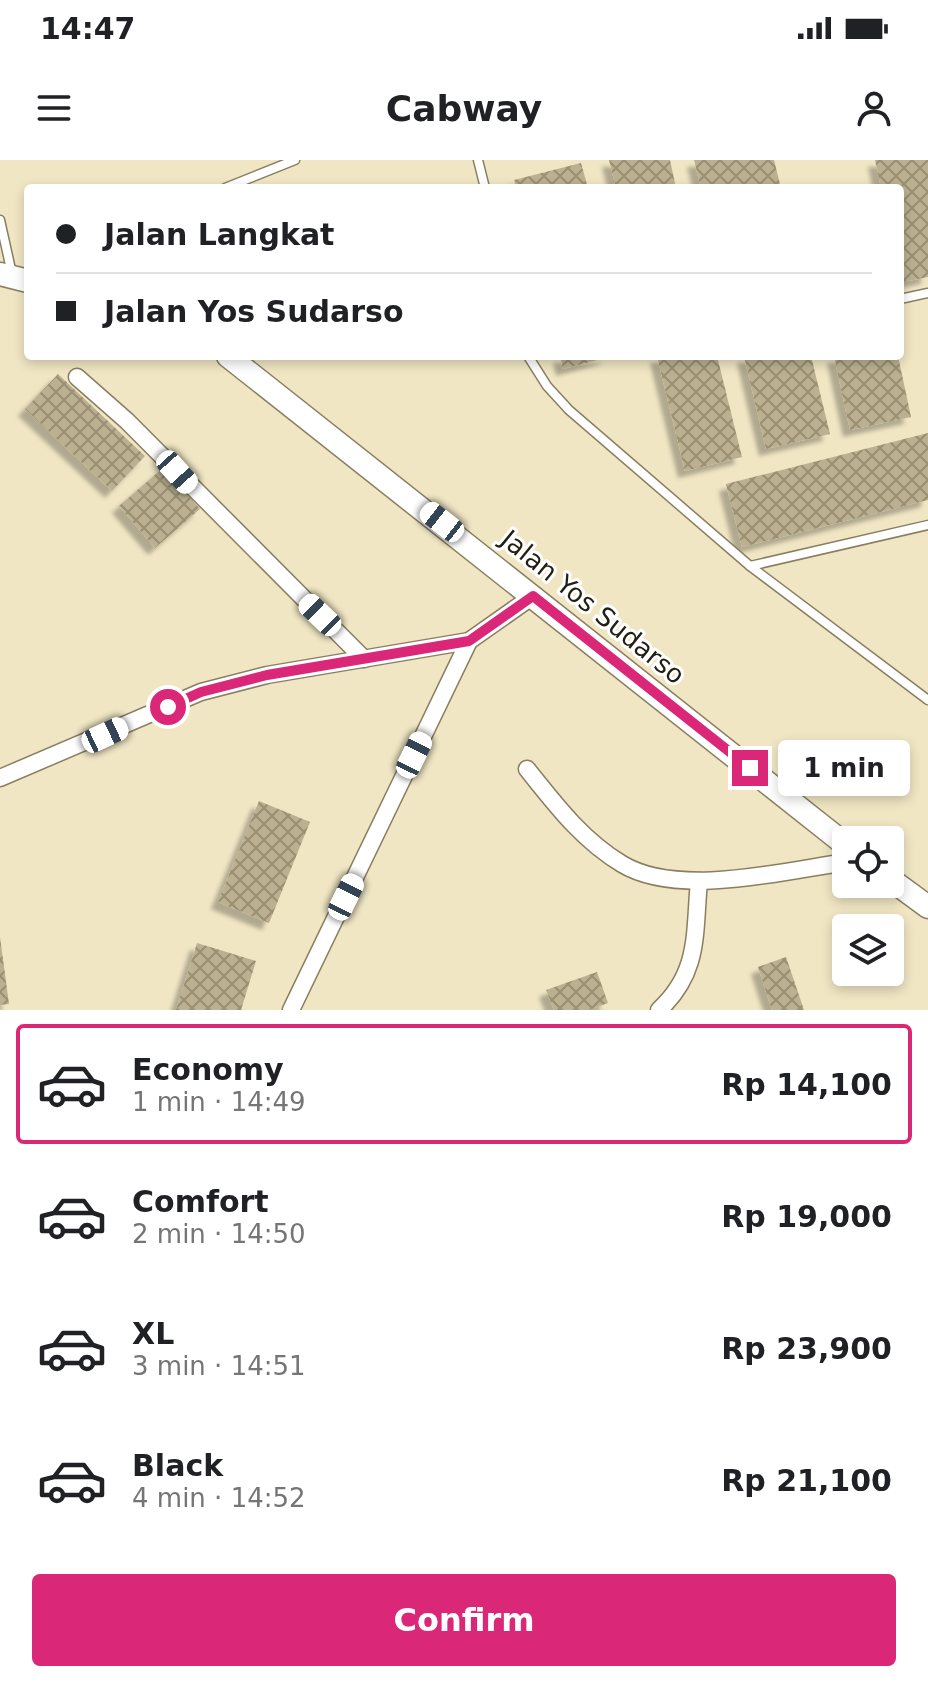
<!DOCTYPE html>
<html lang="en">
<head>
<meta charset="utf-8">
<style>
	:root { --surface:#fff; --page:#f6f6f6; --text:#202124; --muted:#757577; --line:#e0e0e0; --accent:#db2777 }
	body { margin:0; font-family:"DejaVu Sans",sans-serif; background:var(--page); color:var(--text); height:100vh; display:flex; flex-direction:column; font-size:30px; white-space:nowrap }
	* { box-sizing:border-box; margin:0 }
	p { font-size:26px; color:var(--muted) }
	.icon { flex:none; width:44px; height:44px; fill:none; stroke:currentColor; stroke-width:2; stroke-linecap:round; stroke-linejoin:round }
	.map { position:relative; height:850px; overflow:hidden }
	.sheet { display:flex; flex-direction:column; background:var(--surface); flex:1 }
	.sheet>* { flex:none }
	.hud { position:absolute; left:24px; top:24px; width:880px; height:176px; border-radius:8px; box-shadow:0 4px 12px #0003; display:grid; align-content:center; height:176px; padding:0 32px; background:var(--surface) }
	.fabs { position:absolute; left:832px; top:666px; display:grid; gap:16px }
	.fabs a { display:grid; place-items:center; width:72px; height:72px; border-radius:8px; background:var(--surface); box-shadow:0 4px 12px #0003; font-size:40px }
	.end { position:absolute; width:36px; height:36px; margin:-18px; border:10px solid #db2777; background:#fff; box-shadow:0 0 0 4px #fff }
	.from { border-radius:50% }
	.bubble { position:absolute; height:56px; border-radius:8px; background:var(--surface); box-shadow:0 4px 12px #0003; font-size:26px; font-weight:700; line-height:56px; text-align:center }
	.car { position:absolute; width:24px; height:48px; margin:-24px -12px; border-radius:10px; box-shadow:0 0 6px 2px #0007; background:linear-gradient(#fff 24%,#345 0 40%,#fff 0 76%,#345 0 86%,#fff 0) }
	.hud b { display:flex; align-items:center; gap:28px; height:76px; font-size:30px }
	.hud b+b { border-top:2px solid var(--line) }
	.hud i { width:20px; height:20px; background:var(--text) }
	ul { padding:14px 0 0; list-style:none }
	li { display:flex; align-items:center; gap:24px; height:120px; margin:0 16px 12px; padding:0 16px; border:4px solid transparent; border-radius:8px }
	li div { flex:1 }
	li b { display:block; font-size:30px }
	li em { font-style:normal; font-weight:700 }
	li.current { border-color:var(--accent) }
	li>.icon { width:72px; height:72px; stroke-width:1.5 }
	.primary-button { display:flex; gap:16px; margin-top:auto; padding:16px 32px }
	.primary-button a { flex:1; height:92px; border-radius:8px; background:var(--accent); color:#fff; font-size:32px; font-weight:700; line-height:92px; text-align:center }
	.status { display:flex; justify-content:space-between; align-items:center; height:56px; padding:0 40px; background:var(--surface); direction:ltr }
	.status svg { height:22px; fill:currentColor }
	header { display:flex; justify-content:space-between; align-items:center; height:104px; padding:0 32px; background:var(--surface); font-size:36px; font-weight:700 }
	.map>svg:first-child { display:block }
	.building { fill:url(#building-cross-hatch); filter:url(#shadow) }
	.lines { fill:none; stroke-linecap:round; stroke-linejoin:round }
	.lane-casing { stroke:#897f60; stroke-width:11 }
	.street-casing { stroke:#897f60; stroke-width:19 }
	.secondary-casing { stroke:#897f60; stroke-width:25 }
	.lane { stroke:#fff; stroke-width:8 }
	.street { stroke:#fff; stroke-width:16 }
	.secondary { stroke:#fff; stroke-width:22 }
	.route { stroke:#db2777; stroke-width:10 }
	.labels { text-anchor:middle; stroke-width:6; stroke-linejoin:round; paint-order:stroke }
	.street-label { font-size:26px; fill:#221e12; stroke:#fff }
</style>
</head>
<body>
<div class="status"><b>14:47</b><svg viewBox="0 0 49 12"><path d="M0 12V9h3v3zM5 12V6h3v6zM10 12V3h3v9zM15 12V0h3v12zM26 1h20v11H26zM47 4h2v5h-2z"/></svg></div>
<header><svg class="icon" aria-label="menu" viewBox="0 0 24 24"><path d="M4 6h16M4 12h16M4 18h16"/></svg>Cabway<svg class="icon" aria-label="person" viewBox="0 0 24 24"><circle cx="12" cy="8" r="4"/><path d="M4 21q1-7 8-7t8 7"/></svg></header>
<div class="map">
<svg width="928" height="850" viewBox="0 0 928 850">
	<defs>
		<pattern id="building-cross-hatch" width="8" height="8" patternUnits="userSpaceOnUse" patternTransform="scale(2)"><rect width="8" height="8" fill="#bbb190"/><path d="M0 0l8 8M0 8l8-8" fill="none" stroke="#988f74"/></pattern>
		<filter id="shadow"><feDropShadow dx="-7" dy="7" stdDeviation="2" flood-color="#0004"/></filter>
	</defs>
	<rect width="100%" height="100%" fill="#f0e6c4"/>
	<!-- building -->
	<g class="building">
		<path d="M 609,0 L 670,0 L 676,28 L 616,28 Z"/>
		<path d="M 694,0 L 774,0 L 781,28 L 701,28 Z"/>
		<path d="M 875,0 L 928,0 L 928,117 L 903,122 L 900,28 L 881,28 Z"/>
		<path d="M 581,3 L 588,28 L 516,28 L 514,20 Z"/>
		<path d="M 560,196 L 609,196 L 609,197 L 563,209 Z"/>
		<path d="M 657,196 L 717,196 L 742,297 L 685,311 Z"/>
		<path d="M 744,196 L 811,196 L 830,274 L 766,289 Z"/>
		<path d="M 834,196 L 898,196 L 911,257 L 850,270 Z"/>
		<path d="M 58,214 L 145,296 L 112,331 L 25,249 Z"/>
		<path d="M 928,273 L 928,340 L 742,387 L 726,324 Z"/>
		<path d="M 164,307 L 200,349 L 155,388 L 119,346 Z"/>
		<path d="M 259,641 L 310,662 L 269,763 L 218,742 Z"/>
		<path d="M 0,777 L 9,844 L 0,845 Z"/>
		<path d="M 197,783 L 256,801 L 241,850 L 176,850 Z"/>
		<path d="M 786,797 L 804,850 L 772,850 L 758,807 Z"/>
		<path d="M 597,812 L 608,843 L 589,850 L 554,850 L 546,830 Z"/>
	</g>
	<g class="lines">
		<defs>
			<g id="lane">
				<path d="M 478,0 L 485,28"/>
				<path d="M 225,28 L 295,0"/>
				<path d="M 0,60 L 12,114"/>
				<path d="M 900,139 L 928,133"/>
				<path d="M 528,196 L 547,226 L 569,250 L 750,406 L 928,365"/>
				<path d="M 750,406 L 928,540"/>
			</g>
			<g id="street">
				<path d="M 77,217 L 127,261 L 364,499"/>
				<path d="M 527,609 C 555,644 582,680 622,704 C 678,738 784,711 846,702"/>
				<path d="M 0,618 L 201,532 L 267,515 L 469,481 L 533,436"/>
				<path d="M 291,850 L 469,481"/>
				<path d="M 659,850 C 700,812 694,774 699,721"/>
			</g>
			<g id="secondary">
				<path d="M 0,114 L 28,121"/>
				<path d="M 228,196 L 846,685"/>
				<path d="M 890,719 L 928,747"/>
			</g>
		</defs>
		<!-- lane casing -->
		<use href="#lane" class="lane-casing"/>
		<!-- street casing -->
		<use href="#street" class="street-casing"/>
		<!-- secondary casing -->
		<use href="#secondary" class="secondary-casing"/>
		<!-- lane -->
		<use href="#lane" class="lane"/>
		<!-- street -->
		<use href="#street" class="street"/>
		<!-- secondary -->
		<use href="#secondary" class="secondary"/>
	</g>
	<g class="lines">
		<!-- route -->
		<path class="route" d="M 168,547 L 201,532 L 267,515 L 469,481 L 533,436 L 750,608"/>
	</g>
	<g class="labels">
		<!-- street labels -->
		<g class="street-label">
			<text transform="translate(593 447) rotate(39)" y="9">Jalan Yos Sudarso</text>
		</g>
	</g>
</svg>
<div class="fabs">
<a><svg class="icon" aria-label="locate" viewBox="0 0 24 24"><circle cx="12" cy="12" r="6"/><path d="M12 2v4M12 18v4M2 12h4M18 12h4"/></svg></a>
<a><svg class="icon" aria-label="layers" viewBox="0 0 24 24"><path d="M12 4l9 5-9 5-9-5zM3 14l9 5 9-5"/></svg></a>
</div>
<i class="end from" style="left:168px;top:547px"></i>
<i class="end" style="left:750px;top:608px"></i>
<div class="bubble" style="left:778px;top:580px;width:132px">1 min</div>
<i class="car" style="left:177px;top:312px;rotate:138deg"></i>
<i class="car" style="left:442px;top:362px;rotate:308deg"></i>
<i class="car" style="left:320px;top:455px;rotate:314deg"></i>
<i class="car" style="left:105px;top:575px;rotate:65deg"></i>
<i class="car" style="left:414px;top:595px;rotate:26deg"></i>
<i class="car" style="left:346px;top:737px;rotate:26deg"></i>
<div class="hud">
<b><i class="from"></i>Jalan Langkat</b>
<b><i></i>Jalan Yos Sudarso</b>
</div>
</div>
<section class="sheet">
<ul>
<li class="current"><svg class="icon" aria-label="car" viewBox="0 0 24 24"><path d="M5 17H2v-5l4-1 3-4h7l3 4 3 1v5h-3M9 17h6M6 11h13"/><circle cx="7" cy="17" r="2"/><circle cx="17" cy="17" r="2"/></svg><div><b>Economy</b><p>1 min · 14:49</p></div><em>Rp 14,100</em></li>
<li><svg class="icon" aria-label="car" viewBox="0 0 24 24"><path d="M5 17H2v-5l4-1 3-4h7l3 4 3 1v5h-3M9 17h6M6 11h13"/><circle cx="7" cy="17" r="2"/><circle cx="17" cy="17" r="2"/></svg><div><b>Comfort</b><p>2 min · 14:50</p></div><em>Rp 19,000</em></li>
<li><svg class="icon" aria-label="car" viewBox="0 0 24 24"><path d="M5 17H2v-5l4-1 3-4h7l3 4 3 1v5h-3M9 17h6M6 11h13"/><circle cx="7" cy="17" r="2"/><circle cx="17" cy="17" r="2"/></svg><div><b>XL</b><p>3 min · 14:51</p></div><em>Rp 23,900</em></li>
<li><svg class="icon" aria-label="car" viewBox="0 0 24 24"><path d="M5 17H2v-5l4-1 3-4h7l3 4 3 1v5h-3M9 17h6M6 11h13"/><circle cx="7" cy="17" r="2"/><circle cx="17" cy="17" r="2"/></svg><div><b>Black</b><p>4 min · 14:52</p></div><em>Rp 21,100</em></li>
</ul>
<div class="primary-button"><a>Confirm</a></div>
</section>
</body>
</html>
